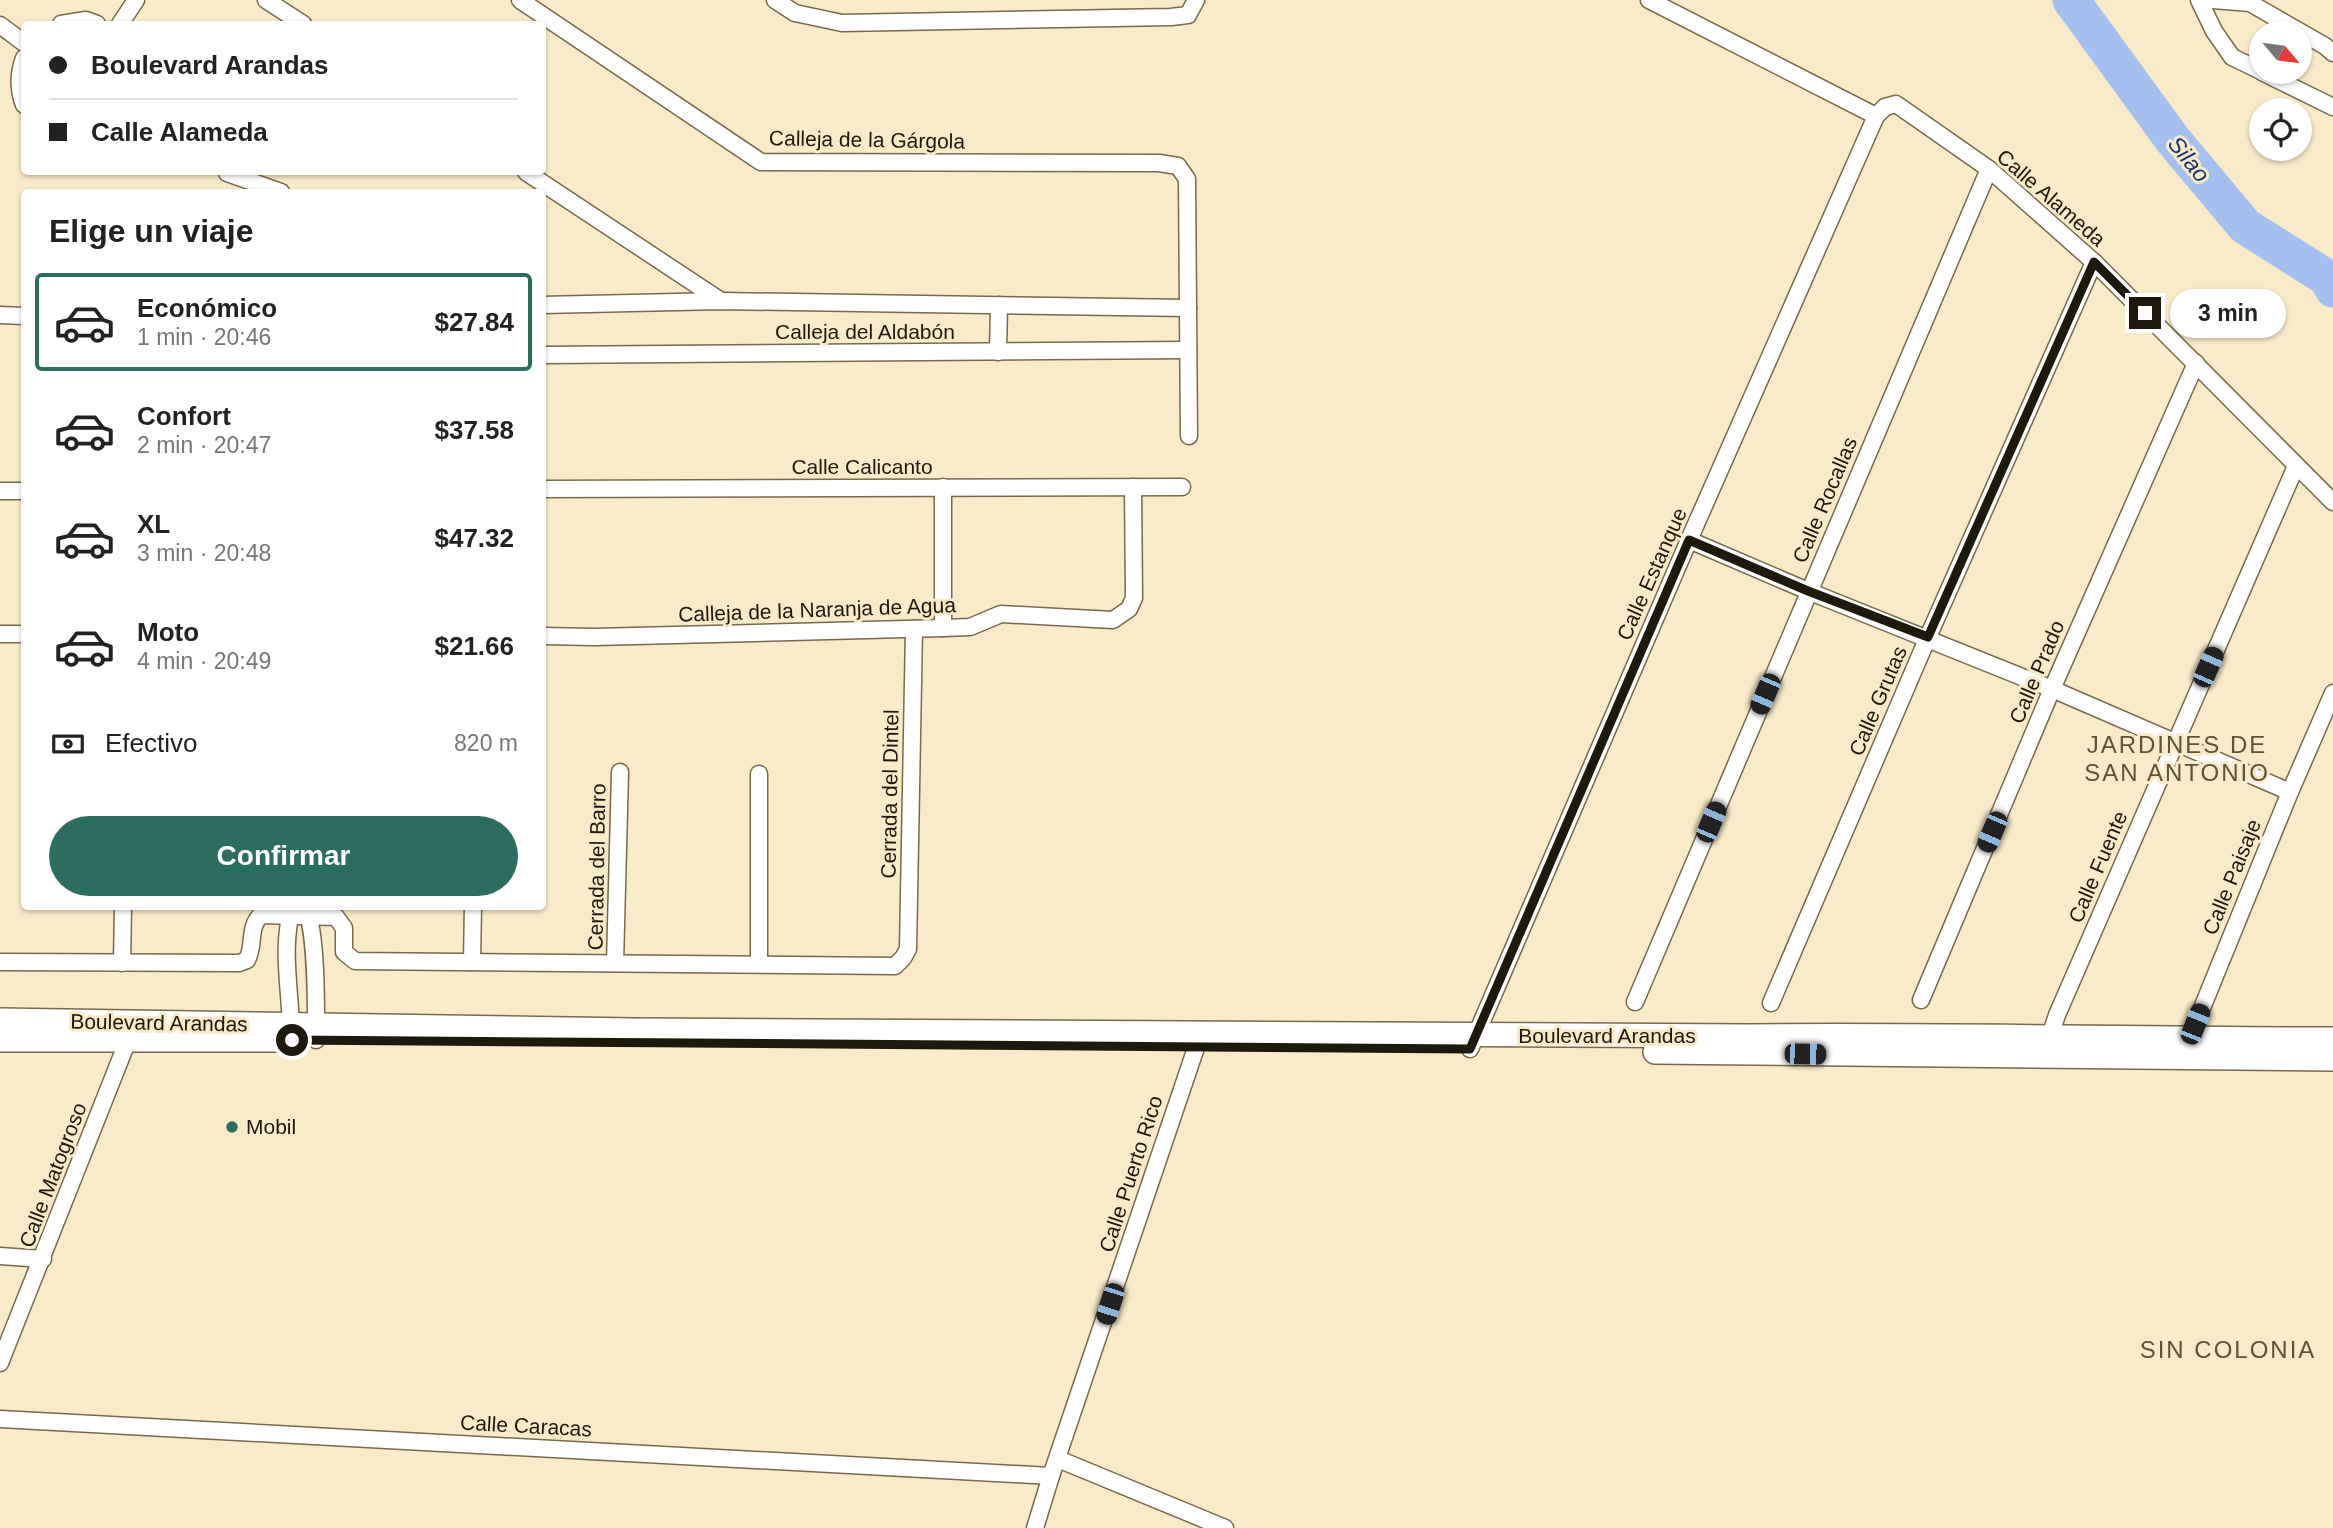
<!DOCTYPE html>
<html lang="es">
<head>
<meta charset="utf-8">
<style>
	:root { --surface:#fff; --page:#f2f2f2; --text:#222; --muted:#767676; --line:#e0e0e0; --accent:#2b6e60 }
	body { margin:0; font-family:Arial,sans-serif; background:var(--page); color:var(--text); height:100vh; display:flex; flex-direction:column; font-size:26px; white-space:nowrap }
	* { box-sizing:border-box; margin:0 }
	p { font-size:23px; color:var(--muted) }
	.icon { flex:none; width:38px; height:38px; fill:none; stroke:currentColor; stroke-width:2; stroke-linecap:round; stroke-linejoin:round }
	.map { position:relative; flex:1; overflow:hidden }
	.drawer { position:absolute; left:21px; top:189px; width:525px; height:721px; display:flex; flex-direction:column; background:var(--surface); border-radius:7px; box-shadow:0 2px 5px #0004 }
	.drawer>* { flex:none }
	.guide { position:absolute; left:21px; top:21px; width:525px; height:154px; border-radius:7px; box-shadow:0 2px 5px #0004; display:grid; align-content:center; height:154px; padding:0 28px; background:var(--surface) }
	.needle { width:46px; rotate:119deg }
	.fabs { position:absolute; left:2249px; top:21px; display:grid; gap:14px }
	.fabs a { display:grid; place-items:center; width:63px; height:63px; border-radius:50%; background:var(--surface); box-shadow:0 2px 5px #0004; font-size:35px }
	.end { position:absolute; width:32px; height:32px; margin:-16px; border:9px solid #1e190d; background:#fff; box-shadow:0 0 0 4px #fff }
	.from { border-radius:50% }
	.bubble { position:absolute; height:49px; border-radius:24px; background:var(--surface); box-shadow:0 2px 5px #0004; font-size:23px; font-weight:800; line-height:49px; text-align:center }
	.car { position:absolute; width:21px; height:42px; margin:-21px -10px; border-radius:9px; box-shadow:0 0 5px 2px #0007; background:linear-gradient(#222 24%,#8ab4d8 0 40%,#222 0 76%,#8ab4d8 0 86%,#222 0) }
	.guide b { display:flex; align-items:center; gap:24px; height:66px; font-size:26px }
	.guide b+b { border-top:2px solid var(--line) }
	.guide i { width:18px; height:18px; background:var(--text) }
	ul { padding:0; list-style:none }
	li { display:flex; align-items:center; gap:21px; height:98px; margin:0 14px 10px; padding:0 14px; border:4px solid transparent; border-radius:7px }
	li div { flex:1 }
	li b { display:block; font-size:26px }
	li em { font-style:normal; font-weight:800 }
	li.selected { border-color:var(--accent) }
	li>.icon { width:63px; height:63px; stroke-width:1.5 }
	h2 { padding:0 28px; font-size:32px; line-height:84px }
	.pay { display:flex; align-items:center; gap:18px; height:77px; padding:0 28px; font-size:26px }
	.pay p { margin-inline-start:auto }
	.button { display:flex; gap:14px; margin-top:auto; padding:14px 28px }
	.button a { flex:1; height:80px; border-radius:42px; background:var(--accent); color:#fff; font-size:28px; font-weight:800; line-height:80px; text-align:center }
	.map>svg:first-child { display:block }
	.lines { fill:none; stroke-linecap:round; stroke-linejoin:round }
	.river { stroke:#a3c0f0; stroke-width:37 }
	.minor-casing { stroke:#766a4a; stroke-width:19 }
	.secondary-casing { stroke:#766a4a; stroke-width:26 }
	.minor { stroke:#fff; stroke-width:16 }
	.secondary { stroke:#fff; stroke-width:23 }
	.route { stroke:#1e190d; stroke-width:9 }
	.poi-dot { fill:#2b6e60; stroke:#f9eac8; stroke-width:2.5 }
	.labels { text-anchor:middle; stroke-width:6; stroke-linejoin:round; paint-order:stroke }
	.street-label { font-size:21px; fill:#1e190d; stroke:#f9eac8 }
	.poi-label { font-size:21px; fill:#1e190d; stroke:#f9eac8; text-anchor:start }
	.water-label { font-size:23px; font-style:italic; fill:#14366e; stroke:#f9eac8 }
	.quarter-label { font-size:24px; letter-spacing:2px; fill:#5f5335; stroke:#f9eac8 }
</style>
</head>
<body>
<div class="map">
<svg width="2333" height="1528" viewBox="0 0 2333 1528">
	<rect width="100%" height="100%" fill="#f9eac8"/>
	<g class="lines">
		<!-- river -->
		<path class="river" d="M 2071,0 L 2173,140 L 2245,226 L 2327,278 L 2333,289"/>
		<defs>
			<g id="minor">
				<path d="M 266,0 L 303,24"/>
				<path d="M 520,0 L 761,162 L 1159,163 L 1178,166 L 1187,179 L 1189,436"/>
				<path d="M 775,0 L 795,13 L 842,23 L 1171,17 L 1188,15 L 1196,0"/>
				<path d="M 1649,0 L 1876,116"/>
				<path d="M 2199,0 L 2214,31 L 2232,57 L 2261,71"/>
				<path d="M 2213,0 L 2250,3 L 2325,46 L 2333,53"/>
				<path d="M 61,24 L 86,20 L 97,24"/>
				<path d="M 120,24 L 136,0"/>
				<path d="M 0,25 L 24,43"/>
				<path d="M 24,58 C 18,74 18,89 24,105"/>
				<path d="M 2262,72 L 2333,107"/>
				<path d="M 526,172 L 721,301"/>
				<path d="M 227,173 L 281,192"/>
				<path d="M 542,305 L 721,301 L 1188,308"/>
				<path d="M 0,315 L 24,316"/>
				<path d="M 998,352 L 999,305"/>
				<path d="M 542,355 L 1188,350"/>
				<path d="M 943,487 L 943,628"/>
				<path d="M 542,489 L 1182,487"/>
				<path d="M 0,491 L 24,491"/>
				<path d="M 1689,540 L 1808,591 L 2052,689 L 2290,792"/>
				<path d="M 0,634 L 24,634"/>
				<path d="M 542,636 L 595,637 L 943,628 L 970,627 L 1001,614 L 1113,620 L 1129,609 L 1134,598 L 1133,487"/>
				<path d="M 306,909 C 317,935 316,1009 316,1040"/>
				<path d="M 0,962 L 239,963 L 247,960 C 255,945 248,927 261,915 L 336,917 L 344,928 L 344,952 L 355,961 L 895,966 L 903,958 L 908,949 L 914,629"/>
				<path d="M 472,962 L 473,906"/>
				<path d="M 122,963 L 123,906"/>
				<path d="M 615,963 L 620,772"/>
				<path d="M 759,964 L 759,774"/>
				<path d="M 1921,1000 L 2052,689 L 2196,363"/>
				<path d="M 1635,1002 L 1989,169"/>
				<path d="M 1771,1003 L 1928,637 L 2094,262"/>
				<path d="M 291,1033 C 291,992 280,947 293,906"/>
				<path d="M 2189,1040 L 2290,792 L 2333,693"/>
				<path d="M 2047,1045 L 2057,1015 L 2296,466"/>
				<path d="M 1470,1049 L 1689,540 L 1876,116 L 1885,107 L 1896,104 L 1989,169 L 2094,262 L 2333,502"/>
				<path d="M 0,1256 L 43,1259"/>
				<path d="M 0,1363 L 128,1040"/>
				<path d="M 0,1419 L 1051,1476"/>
				<path d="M 1058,1459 L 1225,1528"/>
				<path d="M 1035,1528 L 1051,1476 L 1201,1033"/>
			</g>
			<g id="secondary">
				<path d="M 0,1020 L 634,1030 L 1751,1036 C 1945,1034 2139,1039 2333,1039"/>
				<path d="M 0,1040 L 298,1040"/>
				<path d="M 1655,1052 L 2333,1059"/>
			</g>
		</defs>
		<!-- minor casing -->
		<use href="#minor" class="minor-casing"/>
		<!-- secondary casing -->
		<use href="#secondary" class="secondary-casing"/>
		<!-- minor -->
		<use href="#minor" class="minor"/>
		<!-- secondary -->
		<use href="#secondary" class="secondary"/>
	</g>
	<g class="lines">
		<!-- route -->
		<path class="route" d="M 292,1040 L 1470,1049 L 1689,540 L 1808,591 L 1928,637 L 2094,262 L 2145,313"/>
	</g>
	<!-- markers -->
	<circle class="poi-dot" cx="232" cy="1127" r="7"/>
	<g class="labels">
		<!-- street labels -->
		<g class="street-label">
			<text transform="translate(867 140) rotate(1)" y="7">Calleja de la Gárgola</text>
			<text transform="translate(2051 198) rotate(41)" y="7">Calle Alameda</text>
			<text x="865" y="339">Calleja del Aldabón</text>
			<text x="862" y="474">Calle Calicanto</text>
			<text transform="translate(1825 500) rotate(-67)" y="7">Calle Rocallas</text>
			<text transform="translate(1652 574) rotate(-66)" y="7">Calle Estanque</text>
			<text transform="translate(817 610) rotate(-2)" y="7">Calleja de la Naranja de Agua</text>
			<text transform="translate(2037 672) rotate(-67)" y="7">Calle Prado</text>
			<text transform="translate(1878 701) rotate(-67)" y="7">Calle Grutas</text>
			<text transform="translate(890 794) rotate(-89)" y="7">Cerrada del Dintel</text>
			<text transform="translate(597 867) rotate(-89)" y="7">Cerrada del Barro</text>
			<text transform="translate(2098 867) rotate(-67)" y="7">Calle Fuente</text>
			<text transform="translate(2232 877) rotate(-68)" y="7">Calle Paisaje</text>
			<text transform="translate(159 1023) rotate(1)" y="7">Boulevard Arandas</text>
			<text x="1607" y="1043">Boulevard Arandas</text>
			<text transform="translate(1131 1174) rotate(-72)" y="7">Calle Puerto Rico</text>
			<text transform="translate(53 1175) rotate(-69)" y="7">Calle Matogroso</text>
			<text transform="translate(526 1426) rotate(3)" y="7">Calle Caracas</text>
		</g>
		<!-- poi labels -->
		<g class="poi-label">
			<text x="246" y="1134">Mobil</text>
		</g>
		<!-- water labels -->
		<g class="water-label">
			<text transform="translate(2189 159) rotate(51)" y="8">Silao</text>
		</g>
		<!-- quarter labels -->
		<g class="quarter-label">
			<text x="2177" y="753">JARDINES DE<tspan x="2177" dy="28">SAN ANTONIO</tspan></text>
			<text x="2228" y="1358">SIN COLONIA</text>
		</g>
	</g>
</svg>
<div class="fabs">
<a><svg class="needle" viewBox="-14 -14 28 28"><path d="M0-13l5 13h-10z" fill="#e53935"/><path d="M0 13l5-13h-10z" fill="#767676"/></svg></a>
<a><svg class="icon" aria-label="locate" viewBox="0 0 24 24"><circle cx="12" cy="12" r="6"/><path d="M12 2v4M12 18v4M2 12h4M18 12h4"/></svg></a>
</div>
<i class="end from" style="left:292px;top:1040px"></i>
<i class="end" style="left:2145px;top:313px"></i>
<div class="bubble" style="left:2170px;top:289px;width:116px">3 min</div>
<i class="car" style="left:2208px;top:667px;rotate:24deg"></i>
<i class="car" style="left:1765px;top:694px;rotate:203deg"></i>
<i class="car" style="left:1711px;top:822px;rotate:23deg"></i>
<i class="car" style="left:1992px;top:832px;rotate:203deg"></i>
<i class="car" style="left:2195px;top:1024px;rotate:22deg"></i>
<i class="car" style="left:1805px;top:1054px;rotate:91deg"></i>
<i class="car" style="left:1110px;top:1304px;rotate:198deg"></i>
<div class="guide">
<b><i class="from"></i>Boulevard Arandas</b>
<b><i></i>Calle Alameda</b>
</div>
<section class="drawer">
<h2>Elige un viaje</h2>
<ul>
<li class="selected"><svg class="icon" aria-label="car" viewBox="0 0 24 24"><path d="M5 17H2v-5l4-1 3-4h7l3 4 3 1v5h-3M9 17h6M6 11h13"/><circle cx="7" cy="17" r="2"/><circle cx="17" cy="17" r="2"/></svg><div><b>Económico</b><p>1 min · 20:46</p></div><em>$27.84</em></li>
<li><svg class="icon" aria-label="car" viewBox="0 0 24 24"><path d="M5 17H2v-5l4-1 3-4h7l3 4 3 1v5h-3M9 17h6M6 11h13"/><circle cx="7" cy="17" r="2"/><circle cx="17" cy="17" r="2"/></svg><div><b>Confort</b><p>2 min · 20:47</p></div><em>$37.58</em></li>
<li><svg class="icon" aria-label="car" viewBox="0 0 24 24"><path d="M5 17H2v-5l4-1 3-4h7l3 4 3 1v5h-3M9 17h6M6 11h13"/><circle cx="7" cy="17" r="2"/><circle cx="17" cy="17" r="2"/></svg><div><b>XL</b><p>3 min · 20:48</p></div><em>$47.32</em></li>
<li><svg class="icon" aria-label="car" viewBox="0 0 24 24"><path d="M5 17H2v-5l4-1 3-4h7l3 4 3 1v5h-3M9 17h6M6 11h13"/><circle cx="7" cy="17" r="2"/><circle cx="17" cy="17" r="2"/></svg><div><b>Moto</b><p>4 min · 20:49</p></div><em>$21.66</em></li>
</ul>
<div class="pay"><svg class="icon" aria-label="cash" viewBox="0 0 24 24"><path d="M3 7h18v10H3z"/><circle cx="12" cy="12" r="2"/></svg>Efectivo<p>820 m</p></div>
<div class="button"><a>Confirmar</a></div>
</section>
</div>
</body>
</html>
